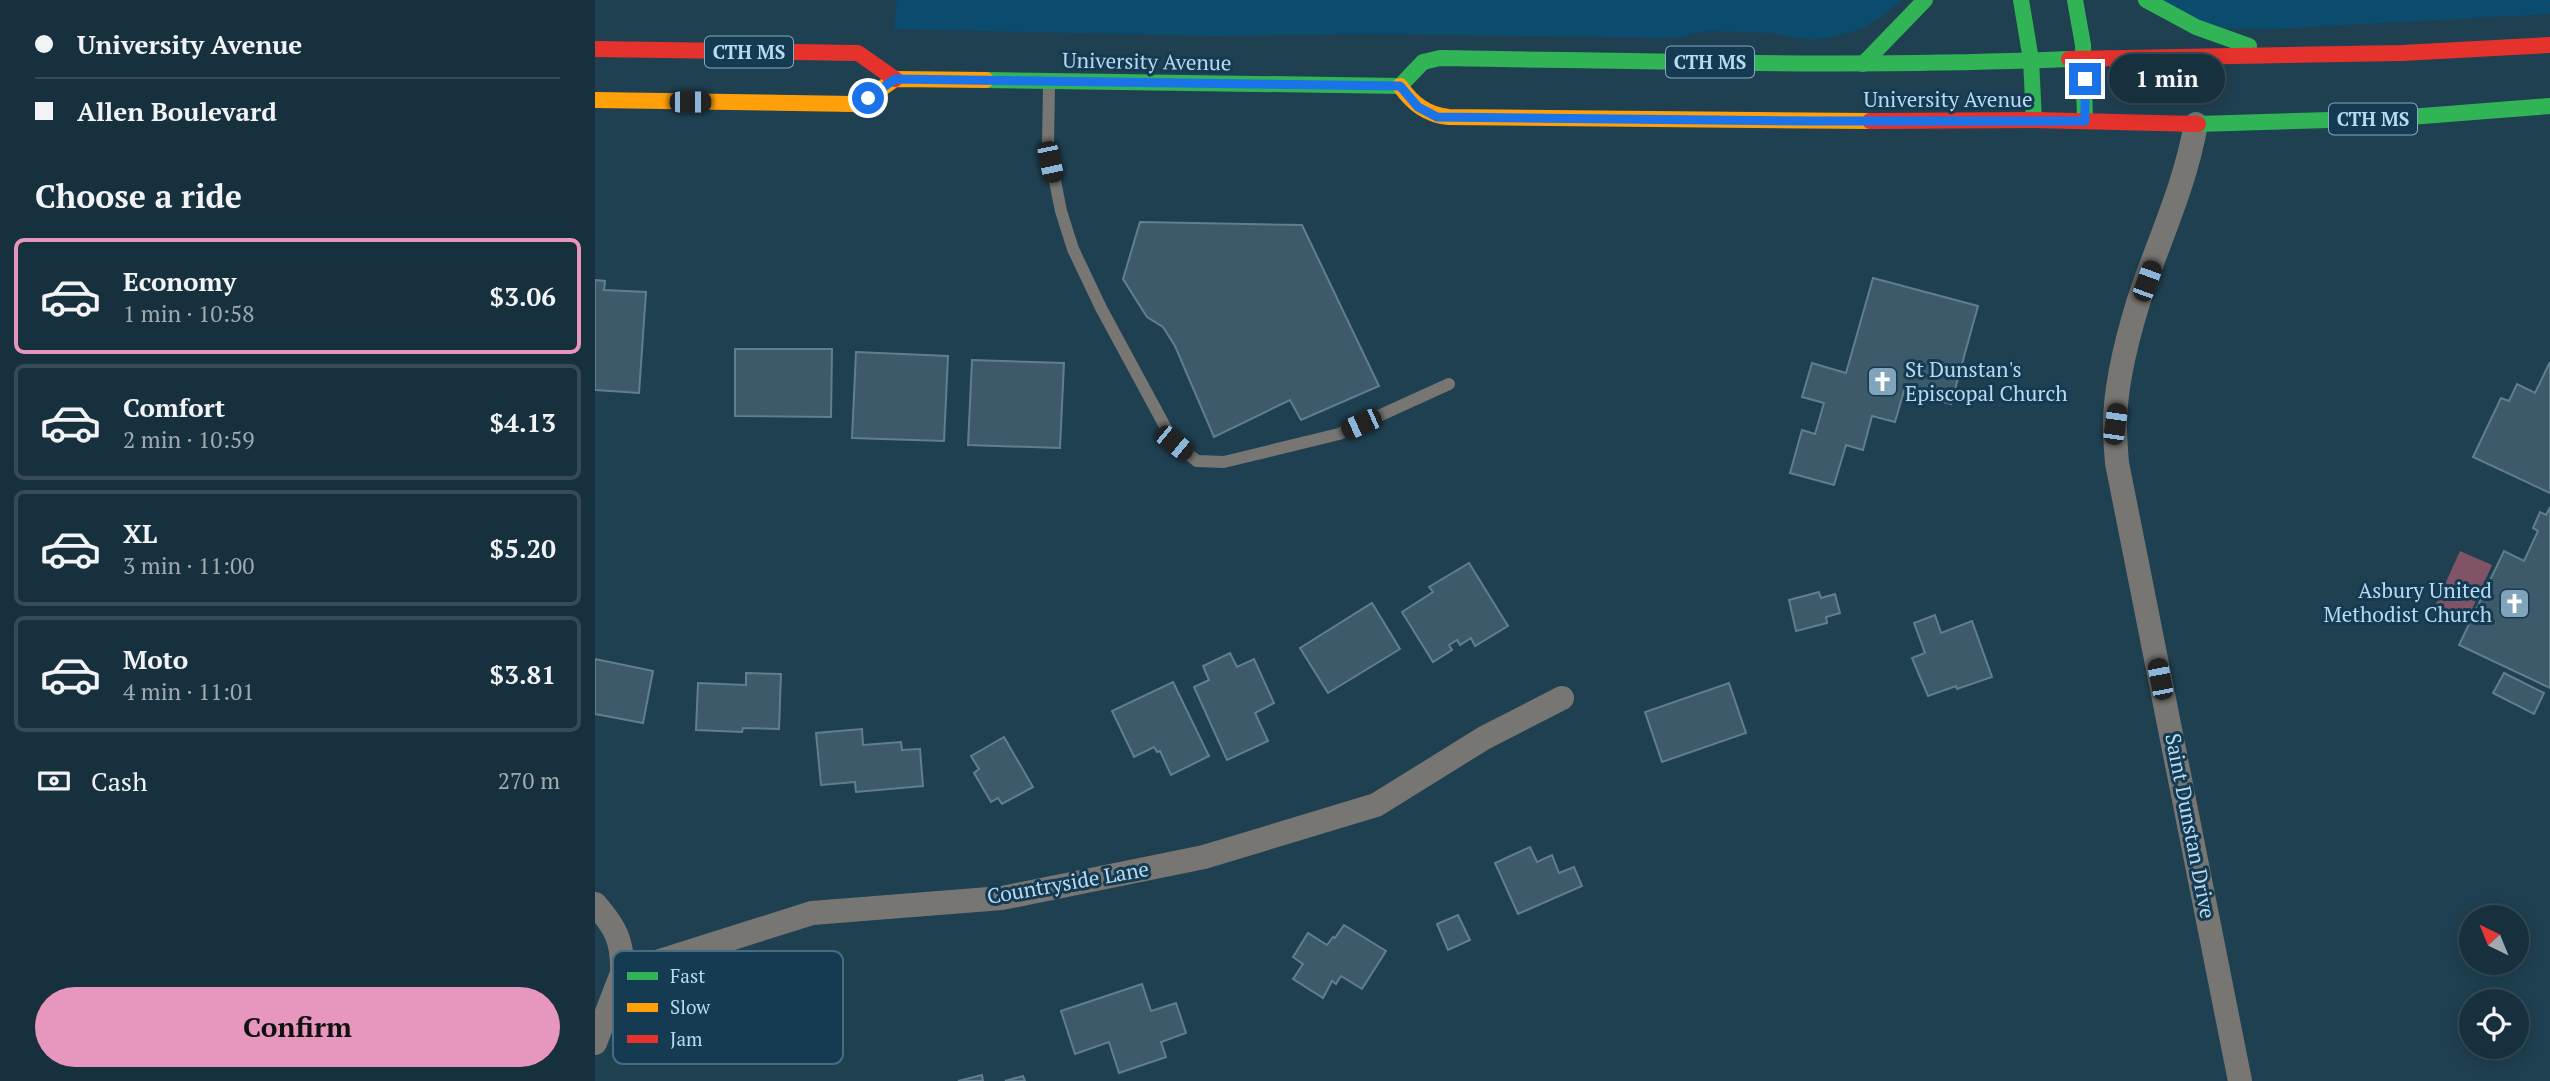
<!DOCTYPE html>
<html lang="en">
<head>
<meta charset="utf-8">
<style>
	:root { --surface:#17303d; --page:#203844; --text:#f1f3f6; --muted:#9ea9b0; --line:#364b57; --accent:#e797bd }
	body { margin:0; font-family:"PT Serif",serif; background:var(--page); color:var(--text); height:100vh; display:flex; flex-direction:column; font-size:26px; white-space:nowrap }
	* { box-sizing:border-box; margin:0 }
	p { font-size:23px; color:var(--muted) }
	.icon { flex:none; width:38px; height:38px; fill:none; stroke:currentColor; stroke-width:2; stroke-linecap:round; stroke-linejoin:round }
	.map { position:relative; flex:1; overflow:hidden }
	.panel { display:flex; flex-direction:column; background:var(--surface); width:595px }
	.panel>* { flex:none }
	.banner { display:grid; align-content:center; height:154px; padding:0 35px; background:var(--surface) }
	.needle { width:46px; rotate:317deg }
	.fabs { position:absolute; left:1864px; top:905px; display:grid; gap:14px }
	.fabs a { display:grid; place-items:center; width:70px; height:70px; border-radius:50%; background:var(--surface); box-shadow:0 4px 18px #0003,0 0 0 2px var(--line); font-size:35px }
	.end { position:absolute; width:32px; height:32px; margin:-16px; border:9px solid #1a73e8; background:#fff; box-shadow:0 0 0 4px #fff }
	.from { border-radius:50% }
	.bubble { position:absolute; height:49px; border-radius:24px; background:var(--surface); box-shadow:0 4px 18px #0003,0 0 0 2px var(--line); font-size:23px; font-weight:800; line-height:49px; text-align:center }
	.car { position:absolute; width:21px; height:42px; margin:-21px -10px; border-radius:9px; box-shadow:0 0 5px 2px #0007; background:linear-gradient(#222 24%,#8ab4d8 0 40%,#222 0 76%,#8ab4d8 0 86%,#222 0) }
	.banner b { display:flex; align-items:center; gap:24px; height:66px; font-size:26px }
	.banner b+b { border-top:2px solid var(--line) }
	.banner i { width:18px; height:18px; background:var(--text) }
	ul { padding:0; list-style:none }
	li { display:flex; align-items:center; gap:21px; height:116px; margin:0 14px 10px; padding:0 21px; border:4px solid var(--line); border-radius:10px }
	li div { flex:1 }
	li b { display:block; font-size:26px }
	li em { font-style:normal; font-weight:800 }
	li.on { border-color:var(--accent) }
	li>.icon { width:63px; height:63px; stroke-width:1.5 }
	h2 { padding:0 35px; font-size:32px; line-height:84px }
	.pay { display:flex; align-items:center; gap:18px; height:77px; padding:0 35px; font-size:26px }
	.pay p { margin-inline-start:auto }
	.button { display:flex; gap:14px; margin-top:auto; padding:14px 35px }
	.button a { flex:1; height:80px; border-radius:42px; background:var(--accent); color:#111; font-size:28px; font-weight:800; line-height:80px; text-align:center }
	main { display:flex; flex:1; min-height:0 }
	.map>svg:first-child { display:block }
	.built { fill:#0b4c6e }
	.green { fill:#815366 }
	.building { fill:#3c5a6a; stroke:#617e8f; stroke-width:2 }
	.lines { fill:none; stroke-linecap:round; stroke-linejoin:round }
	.lane { stroke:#777673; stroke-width:12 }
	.street { stroke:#777673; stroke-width:24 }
	.fast { stroke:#30b455; stroke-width:16 }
	.slow { stroke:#ff9f0a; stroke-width:16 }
	.jam { stroke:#e5322d; stroke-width:16 }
	.route { stroke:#1a73e8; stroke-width:9 }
	.labels { text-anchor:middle; stroke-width:6; stroke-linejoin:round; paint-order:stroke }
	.shield { fill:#153b52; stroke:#87aac2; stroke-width:2 }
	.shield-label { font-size:19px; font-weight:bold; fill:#b8daf2 }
	.street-label { font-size:21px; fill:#b8daf2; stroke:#153b52 }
	.poi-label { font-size:21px; fill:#b8daf2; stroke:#153b52; text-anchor:start }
	.key { fill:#153b52; stroke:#466b82; stroke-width:2 }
	.key-label { font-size:19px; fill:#b8daf2 }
</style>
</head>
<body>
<main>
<section class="panel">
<div class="banner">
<b><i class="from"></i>University Avenue</b>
<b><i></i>Allen Boulevard</b>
</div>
<h2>Choose a ride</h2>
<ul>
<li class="on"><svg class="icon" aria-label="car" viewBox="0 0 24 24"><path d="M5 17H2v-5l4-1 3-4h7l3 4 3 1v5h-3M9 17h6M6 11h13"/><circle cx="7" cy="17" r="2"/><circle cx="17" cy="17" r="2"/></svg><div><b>Economy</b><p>1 min · 10:58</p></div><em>$3.06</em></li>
<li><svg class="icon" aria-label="car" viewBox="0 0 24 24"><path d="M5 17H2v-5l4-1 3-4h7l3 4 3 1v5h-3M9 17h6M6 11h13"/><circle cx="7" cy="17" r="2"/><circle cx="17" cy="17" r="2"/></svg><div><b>Comfort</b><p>2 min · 10:59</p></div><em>$4.13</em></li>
<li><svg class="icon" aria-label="car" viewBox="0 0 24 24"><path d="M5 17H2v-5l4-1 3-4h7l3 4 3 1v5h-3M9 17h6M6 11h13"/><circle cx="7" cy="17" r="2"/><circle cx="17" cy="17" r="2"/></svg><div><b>XL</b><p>3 min · 11:00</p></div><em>$5.20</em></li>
<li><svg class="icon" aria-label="car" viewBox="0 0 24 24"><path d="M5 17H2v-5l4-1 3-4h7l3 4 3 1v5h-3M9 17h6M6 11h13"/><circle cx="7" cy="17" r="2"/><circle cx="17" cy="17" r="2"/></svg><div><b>Moto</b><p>4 min · 11:01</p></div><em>$3.81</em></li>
</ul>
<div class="pay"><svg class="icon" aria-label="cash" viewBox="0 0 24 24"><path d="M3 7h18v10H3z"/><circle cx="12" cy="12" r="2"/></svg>Cash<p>270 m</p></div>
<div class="button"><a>Confirm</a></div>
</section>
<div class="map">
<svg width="1955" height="1081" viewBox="0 0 1955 1081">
	<rect width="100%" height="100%" fill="#1f4051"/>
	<!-- built -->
	<g class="built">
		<path d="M 302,0 L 1307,0 L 1286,17 L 1266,29 L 1236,37 L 1214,40 L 1174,33 L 1112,31 L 1081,38 L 780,34 L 621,36 L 299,29 Z"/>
		<path d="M 1551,0 L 1955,0 L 1955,14 L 1676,29 L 1610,28 Z"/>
	</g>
	<!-- green -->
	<path class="green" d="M 1865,551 L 1897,565 L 1873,618 L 1841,604 Z"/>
	<!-- building -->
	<g class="building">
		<path d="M 545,222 L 707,225 L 784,386 L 706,420 L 695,400 L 619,437 L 580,346 L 568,327 L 552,317 L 528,279 Z"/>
		<path d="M 1278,278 L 1383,306 L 1356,404 L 1309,391 L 1300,422 L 1277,416 L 1268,450 L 1251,445 L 1239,485 L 1195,473 L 1207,430 L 1220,434 L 1229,403 L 1207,397 L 1217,363 L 1251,373 Z"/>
		<path d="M 0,280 L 10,281 L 9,290 L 51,292 L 44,393 L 0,390 Z"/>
		<path d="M 140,349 L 237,349 L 236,417 L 140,416 Z"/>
		<path d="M 261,352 L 353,356 L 349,441 L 257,438 Z"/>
		<path d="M 377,360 L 469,363 L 465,448 L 373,445 Z"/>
		<path d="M 1955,362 L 1955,493 L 1878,457 L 1906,398 L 1914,401 L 1922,384 L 1940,393 Z"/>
		<path d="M 1955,507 L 1955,688 L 1864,645 L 1909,551 L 1929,561 L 1943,531 L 1938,528 L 1945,512 L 1951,515 Z"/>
		<path d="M 874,563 L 913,626 L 880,646 L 876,638 L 865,645 L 862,640 L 854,645 L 857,650 L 838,662 L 807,612 L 838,592 L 834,587 Z"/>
		<path d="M 1224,592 L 1226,598 L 1240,594 L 1245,613 L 1231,617 L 1232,623 L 1201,631 L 1194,600 Z"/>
		<path d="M 777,603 L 805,649 L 733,693 L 705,648 Z"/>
		<path d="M 1340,615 L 1346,633 L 1377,621 L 1397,677 L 1362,689 L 1361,686 L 1333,696 L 1317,658 L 1330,653 L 1319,623 Z"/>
		<path d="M 635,653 L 642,667 L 659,659 L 679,703 L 660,713 L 673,741 L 632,760 L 599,687 L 614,680 L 608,666 Z"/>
		<path d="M 0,659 L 58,671 L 48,723 L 0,714 Z"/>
		<path d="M 151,673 L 186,674 L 184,729 L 148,728 L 147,732 L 101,730 L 103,683 L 151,685 Z"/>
		<path d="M 1909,673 L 1949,693 L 1939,714 L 1898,693 Z"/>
		<path d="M 578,682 L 614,756 L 576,775 L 565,751 L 562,752 L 559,747 L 539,757 L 517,711 Z"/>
		<path d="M 1134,683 L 1151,733 L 1067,762 L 1050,712 Z"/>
		<path d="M 267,729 L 268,745 L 306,742 L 307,750 L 325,749 L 328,786 L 261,792 L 260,782 L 226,785 L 221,733 Z"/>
		<path d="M 409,737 L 438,787 L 407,804 L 403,798 L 396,802 L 379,773 L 384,769 L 376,756 Z"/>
		<path d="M 935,847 L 942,862 L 957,855 L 964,873 L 979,867 L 987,886 L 923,914 L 900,863 Z"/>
		<path d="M 863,915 L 875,940 L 853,950 L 842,924 Z"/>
		<path d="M 749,925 L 791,951 L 767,989 L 746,976 L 741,984 L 737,981 L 728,998 L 698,979 L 708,964 L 698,957 L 713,933 L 732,945 L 738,937 L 740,938 Z"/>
		<path d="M 547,984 L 556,1011 L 581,1003 L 591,1033 L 566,1042 L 571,1057 L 524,1073 L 514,1042 L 480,1054 L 466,1011 Z"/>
		<path d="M 387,1075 L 388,1081 L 363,1081 Z"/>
		<path d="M 428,1076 L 430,1081 L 410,1081 Z"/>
	</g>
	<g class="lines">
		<!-- lane -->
		<path class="lane" d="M 454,85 L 453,146 L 466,211 L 478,249 L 506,308 L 579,443 L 602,461 L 629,462 L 744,434 L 854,384"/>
		<!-- street -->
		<g class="street">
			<path d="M 1601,124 C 1589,190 1563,241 1543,303 C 1532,339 1520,388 1520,425 C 1520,438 1521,451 1522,463 L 1645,1081"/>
			<path d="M 0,904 C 21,928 28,941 27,973"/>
			<path d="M 0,1043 L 27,973 L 217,913 L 407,898 L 609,857 L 781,805 L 889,738 L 967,698"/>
		</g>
		<!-- fast -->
		<g class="fast">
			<path d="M 1426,0 L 1436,60 L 1439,120"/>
			<path d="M 1480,0 L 1488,45 L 1490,121"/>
			<path d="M 1551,0 L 1601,27 L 1654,46"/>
			<path d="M 1268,64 L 1330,0"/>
			<path d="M 391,80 L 805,86"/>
			<path d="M 805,86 L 828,62 L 845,58 C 1054,61 1264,68 1474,59"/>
			<path d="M 1603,124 L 1802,118 L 1955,106"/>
		</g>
		<!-- slow -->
		<g class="slow">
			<path d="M 805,86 C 818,104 832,115 854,117 L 1275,121"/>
			<path d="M 0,100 L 258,104 L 273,98 L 300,79 L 391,80"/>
		</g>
		<!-- jam -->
		<g class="jam">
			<path d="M 0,49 L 263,53 L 300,79"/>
			<path d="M 1474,59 L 1807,53 L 1955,45"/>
			<path d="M 1275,121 L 1439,120 L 1603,124"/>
		</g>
	</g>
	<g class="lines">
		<!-- route -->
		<path class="route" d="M 273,98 L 300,79 L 805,86 L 823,107 L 842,117 L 1218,121 L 1490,121 L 1490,79"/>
	</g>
	<!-- icons -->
	<defs>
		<symbol id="church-square" viewBox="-11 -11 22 22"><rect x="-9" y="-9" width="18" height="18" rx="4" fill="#82a4ba" stroke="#153b52"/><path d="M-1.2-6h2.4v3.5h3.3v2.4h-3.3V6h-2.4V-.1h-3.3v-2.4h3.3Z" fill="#fff"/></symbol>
	</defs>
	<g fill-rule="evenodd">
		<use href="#church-square" x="1270" y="364" width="35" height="35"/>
		<use href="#church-square" x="1902" y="586" width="35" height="35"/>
	</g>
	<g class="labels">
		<!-- shield labels -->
		<g class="shield">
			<rect x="110" y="36.5" width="88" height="31" rx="5"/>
			<rect x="1071" y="46.5" width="88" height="31" rx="5"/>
			<rect x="1734" y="103.5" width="88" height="31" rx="5"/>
		</g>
		<g class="shield-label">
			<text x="154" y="59">CTH MS</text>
			<text x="1115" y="69">CTH MS</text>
			<text x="1778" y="126">CTH MS</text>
		</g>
		<!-- street labels -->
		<g class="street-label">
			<text transform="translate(552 62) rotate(1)" y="7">University Avenue</text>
			<text x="1353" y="107">University Avenue</text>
			<text transform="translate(1595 826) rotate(79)" y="7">Saint Dunstan Drive</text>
			<text transform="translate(473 883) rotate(-10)" y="7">Countryside Lane</text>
		</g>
		<!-- poi labels -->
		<g class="poi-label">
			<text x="1310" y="377">St Dunstan's<tspan x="1310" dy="24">Episcopal Church</tspan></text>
			<text x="1897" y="598" text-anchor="end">Asbury United<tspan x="1897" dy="24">Methodist Church</tspan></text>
		</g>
	</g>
	<!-- legend -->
	<rect x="18" y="951" width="230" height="113" rx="10" class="key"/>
	<rect x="32" y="972" width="31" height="8" fill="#30b455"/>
	<rect x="32" y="1003" width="31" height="9" fill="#ff9f0a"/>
	<rect x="32" y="1035" width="31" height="8" fill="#e5322d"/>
	<g class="key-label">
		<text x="75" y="983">Fast</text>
		<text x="75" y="1014">Slow</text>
		<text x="75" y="1046">Jam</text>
	</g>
</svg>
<div class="fabs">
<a><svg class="needle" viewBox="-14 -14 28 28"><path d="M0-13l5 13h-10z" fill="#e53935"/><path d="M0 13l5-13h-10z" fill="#9ea9b0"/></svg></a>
<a><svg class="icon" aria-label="locate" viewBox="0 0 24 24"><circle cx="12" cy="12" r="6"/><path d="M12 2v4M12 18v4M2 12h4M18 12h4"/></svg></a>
</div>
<i class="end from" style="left:273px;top:98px"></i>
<i class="end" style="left:1490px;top:79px"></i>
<div class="bubble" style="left:1514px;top:54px;width:116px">1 min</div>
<i class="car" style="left:95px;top:102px;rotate:90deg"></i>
<i class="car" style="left:455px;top:162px;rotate:168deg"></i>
<i class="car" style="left:1552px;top:281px;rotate:20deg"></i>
<i class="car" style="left:766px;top:424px;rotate:246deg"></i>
<i class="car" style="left:1520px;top:424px;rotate:8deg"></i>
<i class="car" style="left:579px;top:443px;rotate:129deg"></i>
<i class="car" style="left:1565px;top:679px;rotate:349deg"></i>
</div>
</main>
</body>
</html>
